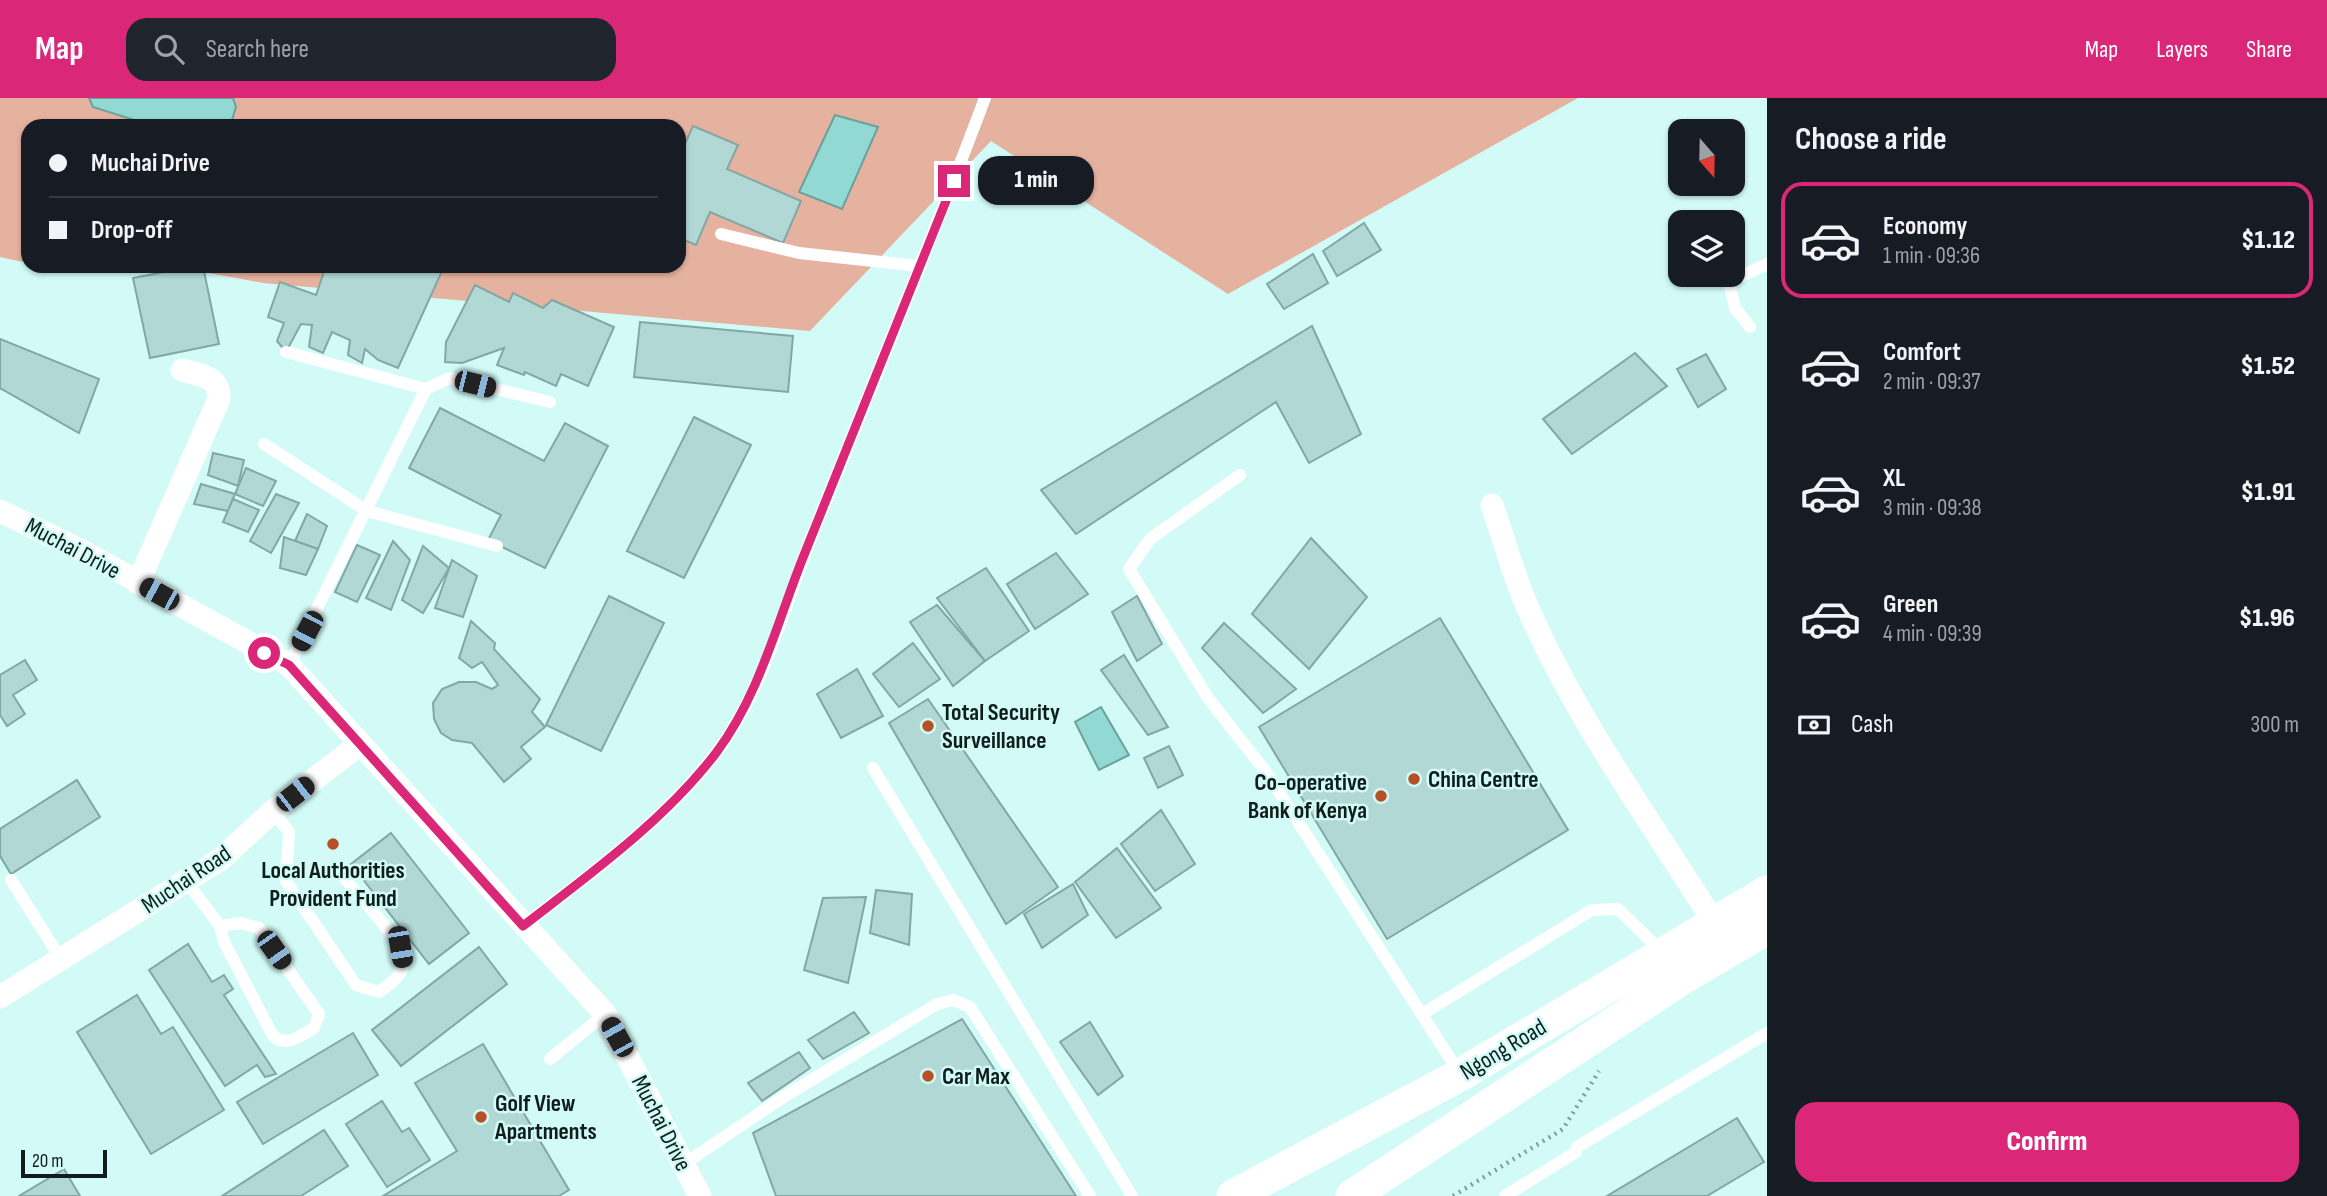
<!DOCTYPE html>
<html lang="en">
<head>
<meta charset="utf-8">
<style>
	:root { --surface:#171b24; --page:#20242c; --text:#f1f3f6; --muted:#9ea1a6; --line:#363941; --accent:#db2777 }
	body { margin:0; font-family:"Sofia Sans Condensed",sans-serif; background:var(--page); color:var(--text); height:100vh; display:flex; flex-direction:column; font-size:26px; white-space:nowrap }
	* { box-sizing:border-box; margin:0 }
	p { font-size:23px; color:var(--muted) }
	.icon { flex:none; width:38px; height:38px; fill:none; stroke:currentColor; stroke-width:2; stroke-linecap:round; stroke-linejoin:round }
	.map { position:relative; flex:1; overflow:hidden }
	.side { display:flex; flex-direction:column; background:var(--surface); width:560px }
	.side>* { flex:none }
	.guide { position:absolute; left:21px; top:21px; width:665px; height:154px; border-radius:21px; box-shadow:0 2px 5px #0004; display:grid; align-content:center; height:154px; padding:0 28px; background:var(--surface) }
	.needle { width:46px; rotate:160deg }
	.tools { position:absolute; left:1668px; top:21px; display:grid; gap:14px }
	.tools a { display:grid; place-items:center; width:77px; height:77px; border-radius:14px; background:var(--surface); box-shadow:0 2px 5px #0004; font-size:35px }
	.scale { position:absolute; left:21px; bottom:18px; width:86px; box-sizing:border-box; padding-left:7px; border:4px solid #0f1e1d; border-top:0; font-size:19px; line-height:24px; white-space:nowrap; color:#0f1e1d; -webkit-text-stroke:5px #d2fbf7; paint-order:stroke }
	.end { position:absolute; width:32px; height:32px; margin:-16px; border:9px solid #db2777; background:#fff; box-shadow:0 0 0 4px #fff }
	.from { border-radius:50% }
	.bubble { position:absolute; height:49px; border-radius:21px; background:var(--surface); box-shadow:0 2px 5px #0004; font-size:23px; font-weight:800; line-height:49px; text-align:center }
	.car { position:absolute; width:21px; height:42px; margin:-21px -10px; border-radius:9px; box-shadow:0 0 5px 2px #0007; background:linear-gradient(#222 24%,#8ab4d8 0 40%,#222 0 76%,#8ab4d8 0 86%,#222 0) }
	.guide b { display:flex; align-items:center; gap:24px; height:66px; font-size:26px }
	.guide b+b { border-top:2px solid var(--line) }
	.guide i { width:18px; height:18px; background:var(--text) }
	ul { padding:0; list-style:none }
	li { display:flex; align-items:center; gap:21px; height:116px; margin:0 14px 10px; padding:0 14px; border:4px solid transparent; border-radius:21px }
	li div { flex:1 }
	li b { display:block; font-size:26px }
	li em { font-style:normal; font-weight:800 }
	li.selected { border-color:var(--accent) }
	li>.icon { width:63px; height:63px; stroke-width:1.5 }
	h2 { padding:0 28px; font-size:32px; line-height:84px }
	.pay { display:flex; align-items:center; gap:18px; height:77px; padding:0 28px; font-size:26px }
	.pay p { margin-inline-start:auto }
	.cta { display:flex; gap:14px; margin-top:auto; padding:14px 28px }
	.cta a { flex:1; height:80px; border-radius:21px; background:var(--accent); color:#fff; font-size:28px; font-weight:800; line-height:80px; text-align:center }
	header { display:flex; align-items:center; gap:42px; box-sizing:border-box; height:98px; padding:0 35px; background:var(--accent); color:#fff }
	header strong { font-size:33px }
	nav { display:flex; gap:38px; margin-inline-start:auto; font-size:24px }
	.search { width:490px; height:63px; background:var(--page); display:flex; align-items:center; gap:18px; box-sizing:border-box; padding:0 24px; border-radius:21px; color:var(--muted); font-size:26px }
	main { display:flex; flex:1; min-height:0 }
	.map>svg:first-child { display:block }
	.green { fill:#e5b29f }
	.water { fill:#92d9d3; stroke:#6ba19c; stroke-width:2 }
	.building { fill:#b1d8d5; stroke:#82a7a4; stroke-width:2 }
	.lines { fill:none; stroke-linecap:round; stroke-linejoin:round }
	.path { stroke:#7f9d9a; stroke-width:4.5; stroke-dasharray:2 5; stroke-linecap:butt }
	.lane { stroke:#fff; stroke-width:12 }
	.street { stroke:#fff; stroke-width:23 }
	.secondary { stroke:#fff; stroke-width:33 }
	.route { stroke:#db2777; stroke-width:9 }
	.poi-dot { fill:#b65025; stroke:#d2fbf7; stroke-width:2.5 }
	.labels { text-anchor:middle; stroke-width:5; stroke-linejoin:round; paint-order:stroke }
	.street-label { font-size:24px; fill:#0f1e1d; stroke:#d2fbf7 }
	.poi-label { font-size:24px; font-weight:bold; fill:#0f1e1d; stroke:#d2fbf7; text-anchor:start }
</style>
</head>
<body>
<header>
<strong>Map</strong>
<div class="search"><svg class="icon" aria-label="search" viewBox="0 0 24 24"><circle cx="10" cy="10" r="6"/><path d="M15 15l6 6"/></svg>Search here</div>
<nav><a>Map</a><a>Layers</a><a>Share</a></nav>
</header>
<main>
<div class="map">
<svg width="1767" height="1098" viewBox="0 0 1767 1098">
	<rect width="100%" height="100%" fill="#d2fbf7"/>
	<!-- green -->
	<path class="green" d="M 0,0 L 1578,0 L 1228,196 L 991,43 L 810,233 L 263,185 L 171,168 L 679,168 L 679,28 L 28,28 L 28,165 L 0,159 Z"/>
	<!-- water -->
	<g class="water">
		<path d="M 89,0 L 233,0 L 236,9 L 230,28 L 153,28 L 93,9 Z"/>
		<path d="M 835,17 L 878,29 L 842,111 L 799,94 Z"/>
		<path d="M 1101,609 L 1129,657 L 1099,672 L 1075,624 Z"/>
	</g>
	<!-- building -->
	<g class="building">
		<path d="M 693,28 L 738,47 L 727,71 L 801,103 L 783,145 L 710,114 L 696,147 L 679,140 L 679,59 Z"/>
		<path d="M 1364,125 L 1381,152 L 1337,178 L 1323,153 Z"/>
		<path d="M 1313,156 L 1328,185 L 1284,211 L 1267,186 Z"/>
		<path d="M 195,168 L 203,168 L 219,246 L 150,260 L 133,180 Z"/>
		<path d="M 326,168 L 437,168 L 443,171 L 398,270 L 378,262 L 365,251 L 362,265 L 348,257 L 350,242 L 332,234 L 323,255 L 309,249 L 312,227 L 301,226 L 286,254 L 277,243 L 284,225 L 268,219 L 280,184 L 316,197 Z"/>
		<path d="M 475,187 L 509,204 L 513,195 L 543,210 L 552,202 L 614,229 L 588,288 L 561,276 L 556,288 L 525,274 L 524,277 L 497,267 L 504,250 L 462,265 L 445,264 L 446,244 Z"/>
		<path d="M 640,224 L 793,238 L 788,294 L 634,279 Z"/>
		<path d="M 1312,228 L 1361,336 L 1309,365 L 1276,304 L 1076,436 L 1041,392 Z"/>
		<path d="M 0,241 L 99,281 L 79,335 L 0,290 Z"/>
		<path d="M 1635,255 L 1667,288 L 1572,356 L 1543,321 Z"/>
		<path d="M 1706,256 L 1726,291 L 1698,309 L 1677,271 Z"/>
		<path d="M 440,310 L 544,363 L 565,325 L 608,348 L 545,470 L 488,442 L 501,417 L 409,370 Z"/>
		<path d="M 694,319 L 751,347 L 684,480 L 627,453 Z"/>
		<path d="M 213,355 L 244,362 L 238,388 L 208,377 Z"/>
		<path d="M 246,370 L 276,383 L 263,408 L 235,396 Z"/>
		<path d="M 201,386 L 235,396 L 228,413 L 194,406 Z"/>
		<path d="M 276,396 L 299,405 L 271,455 L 250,443 Z"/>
		<path d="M 233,401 L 259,412 L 248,434 L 223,424 Z"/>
		<path d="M 307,416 L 327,428 L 318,451 L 295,443 Z"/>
		<path d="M 284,439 L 318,451 L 306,477 L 280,470 Z"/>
		<path d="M 1311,440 L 1367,499 L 1309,571 L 1252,516 Z"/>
		<path d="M 393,443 L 410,462 L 391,512 L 366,500 Z"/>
		<path d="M 357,447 L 380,457 L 357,504 L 335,494 Z"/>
		<path d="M 423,448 L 449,470 L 423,515 L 402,502 Z"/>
		<path d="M 1056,455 L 1088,496 L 1035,531 L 1007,486 Z"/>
		<path d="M 452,462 L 477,478 L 463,519 L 435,510 Z"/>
		<path d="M 986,470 L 1029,533 L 985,563 L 937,500 Z"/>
		<path d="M 609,498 L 664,525 L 601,653 L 546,627 Z"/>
		<path d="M 1137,498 L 1162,546 L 1137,563 L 1112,514 Z"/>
		<path d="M 937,507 L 985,563 L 953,588 L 910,524 Z"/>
		<path d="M 1440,520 L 1568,732 L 1387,841 L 1259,629 Z"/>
		<path d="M 471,523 L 495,545 L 494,551 L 540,601 L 532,614 L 545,629 L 521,649 L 531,661 L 504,684 L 472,645 L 452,642 L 441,635 L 434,621 L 433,605 L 442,591 L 459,584 L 476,584 L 492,591 L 498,587 L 482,564 L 472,570 L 459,560 Z"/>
		<path d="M 1224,525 L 1296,591 L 1263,615 L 1202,550 Z"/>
		<path d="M 913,545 L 940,581 L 899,609 L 873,576 Z"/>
		<path d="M 1124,557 L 1168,629 L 1148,637 L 1101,572 Z"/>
		<path d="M 25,562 L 37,582 L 13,597 L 25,616 L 7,628 L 0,617 L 0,577 Z"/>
		<path d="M 857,571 L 883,618 L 841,640 L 817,596 Z"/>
		<path d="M 928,601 L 1058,789 L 1006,826 L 889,625 Z"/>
		<path d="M 1169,648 L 1183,677 L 1158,690 L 1144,660 Z"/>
		<path d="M 77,682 L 100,719 L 11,776 L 0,758 L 0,731 Z"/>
		<path d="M 1161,712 L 1195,766 L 1155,793 L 1121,746 Z"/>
		<path d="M 391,735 L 469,835 L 429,866 L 351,766 Z"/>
		<path d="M 1117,750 L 1161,810 L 1116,840 L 1075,784 Z"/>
		<path d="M 1073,786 L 1088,817 L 1042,850 L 1024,816 Z"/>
		<path d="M 876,792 L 912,796 L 909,847 L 870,835 Z"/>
		<path d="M 866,799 L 848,885 L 804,872 L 823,800 Z"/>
		<path d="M 188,846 L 212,884 L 224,877 L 233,891 L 224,897 L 276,976 L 265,979 L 257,967 L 225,988 L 149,872 Z"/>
		<path d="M 479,849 L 507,886 L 401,968 L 372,932 Z"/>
		<path d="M 137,897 L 161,936 L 173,929 L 224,1012 L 151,1056 L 77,934 Z"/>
		<path d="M 854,914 L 869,935 L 823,961 L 808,942 Z"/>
		<path d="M 962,921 L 1076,1098 L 776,1098 L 753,1035 Z"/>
		<path d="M 1090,924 L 1123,978 L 1098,997 L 1060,944 Z"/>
		<path d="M 353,935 L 378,977 L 263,1046 L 237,1004 Z"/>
		<path d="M 483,946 L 569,1092 L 559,1098 L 383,1098 L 457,1053 L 415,985 Z"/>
		<path d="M 799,954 L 810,970 L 762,1003 L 748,985 Z"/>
		<path d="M 382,1003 L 402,1034 L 409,1030 L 430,1062 L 387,1089 L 346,1026 Z"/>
		<path d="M 1737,1020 L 1764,1064 L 1707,1098 L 1607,1098 Z"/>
		<path d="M 324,1032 L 348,1068 L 301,1098 L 222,1098 Z"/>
		<path d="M 64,1071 L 80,1098 L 19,1098 Z"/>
	</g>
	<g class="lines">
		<!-- path -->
		<path class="path" d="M 1453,1098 L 1563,1031 L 1599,973"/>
		<!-- lane -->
		<g class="lane">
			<path d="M 721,136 L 799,155 L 919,168"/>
			<path d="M 1750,229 L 1735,210 L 1729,184 L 1767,166"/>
			<path d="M 286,254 L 426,291 L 450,280 L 550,304"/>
			<path d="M 264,346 L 367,413 L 497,448"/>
			<path d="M 1240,377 L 1150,441 L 1129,471 L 1208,600 L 1266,674 L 1460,976"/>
			<path d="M 289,567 L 426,291"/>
			<path d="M 873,670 L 1132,1098"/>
			<path d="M 273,713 L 289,734 L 286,783 L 356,887 L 379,894 C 388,887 402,879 403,866 C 404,843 360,800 345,781"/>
			<path d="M 11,782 L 61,861"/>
			<path d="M 186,783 L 220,828 L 224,844 L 273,938 C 286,950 301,937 314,930 L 319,916 L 259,830 L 241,825 L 220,828"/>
			<path d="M 523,828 C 590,776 664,723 716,655 C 764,592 783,511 812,438 C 870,292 930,147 985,0"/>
			<path d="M 1422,916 L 1592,812 L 1618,811 L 1663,855"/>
			<path d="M 550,961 L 605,916"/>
			<path d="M 684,1066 L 785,998 L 937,906 L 953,902 L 970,909 L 1090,1098"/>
			<path d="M 1505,1098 L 1576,1054 L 1577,1049 L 1767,935"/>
		</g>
		<!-- street -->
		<g class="street">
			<path d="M 1492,407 C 1504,441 1513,476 1527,508 C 1576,621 1650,722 1715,826"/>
			<path d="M 0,413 L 86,455 L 289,567 L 605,916 L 700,1098"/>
			<path d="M 138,485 L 219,301 C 220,278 200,277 182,272"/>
			<path d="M 0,899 L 221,761 L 273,713 L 360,646"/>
		</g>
		<!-- secondary -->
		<g class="secondary">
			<path d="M 1233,1098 L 1460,977 L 1767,794"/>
			<path d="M 1352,1098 L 1681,881 L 1767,830"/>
		</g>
	</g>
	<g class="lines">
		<!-- route -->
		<path class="route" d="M 264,555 L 289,567 L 523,828 C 590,776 664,723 716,655 C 760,596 777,524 804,457 C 853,333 904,208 954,83"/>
	</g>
	<!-- markers -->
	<g class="poi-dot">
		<circle cx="928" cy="628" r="7"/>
		<circle cx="1414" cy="681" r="7"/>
		<circle cx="1381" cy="698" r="7"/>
		<circle cx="333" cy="746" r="7"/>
		<circle cx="928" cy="978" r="7"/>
		<circle cx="481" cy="1019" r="7"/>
	</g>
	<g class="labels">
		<!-- street labels -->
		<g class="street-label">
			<text transform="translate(73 450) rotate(28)" y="8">Muchai Drive</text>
			<text transform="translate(186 781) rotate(-34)" y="8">Muchai Road</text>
			<text transform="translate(1503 951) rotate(-31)" y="8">Ngong Road</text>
			<text transform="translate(662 1025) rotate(63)" y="8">Muchai Drive</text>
		</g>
		<!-- poi labels -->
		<g class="poi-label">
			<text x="942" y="622">Total Security<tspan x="942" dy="28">Surveillance</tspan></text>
			<text x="1428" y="689">China Centre</text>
			<text x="1367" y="692" text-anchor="end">Co-operative<tspan x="1367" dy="28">Bank of Kenya</tspan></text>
			<text x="333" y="780" text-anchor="middle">Local Authorities<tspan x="333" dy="28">Provident Fund</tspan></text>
			<text x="942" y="986">Car Max</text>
			<text x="495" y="1013">Golf View<tspan x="495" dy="28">Apartments</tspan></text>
		</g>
	</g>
</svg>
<div class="tools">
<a><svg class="needle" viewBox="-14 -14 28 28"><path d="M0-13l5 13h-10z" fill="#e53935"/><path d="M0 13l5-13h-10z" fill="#9ea1a6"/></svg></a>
<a><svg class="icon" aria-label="layers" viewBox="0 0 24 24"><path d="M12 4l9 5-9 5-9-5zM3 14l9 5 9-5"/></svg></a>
</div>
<div class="scale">20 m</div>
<i class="end from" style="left:264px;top:555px"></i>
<i class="end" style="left:954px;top:83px"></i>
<div class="bubble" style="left:978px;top:58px;width:116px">1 min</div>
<i class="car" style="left:475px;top:286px;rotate:104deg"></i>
<i class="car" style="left:159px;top:496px;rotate:299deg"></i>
<i class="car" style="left:307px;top:533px;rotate:208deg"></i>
<i class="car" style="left:295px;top:696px;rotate:52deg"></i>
<i class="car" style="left:400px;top:849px;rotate:170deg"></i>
<i class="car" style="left:274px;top:852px;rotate:145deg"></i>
<i class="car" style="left:617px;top:939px;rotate:331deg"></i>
<div class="guide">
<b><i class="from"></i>Muchai Drive</b>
<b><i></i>Drop-off</b>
</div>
</div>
<section class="side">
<h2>Choose a ride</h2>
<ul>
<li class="selected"><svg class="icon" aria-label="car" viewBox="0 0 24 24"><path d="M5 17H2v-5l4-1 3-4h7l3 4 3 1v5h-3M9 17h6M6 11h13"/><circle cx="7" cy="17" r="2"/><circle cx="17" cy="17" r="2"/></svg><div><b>Economy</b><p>1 min · 09:36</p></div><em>$1.12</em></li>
<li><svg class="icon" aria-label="car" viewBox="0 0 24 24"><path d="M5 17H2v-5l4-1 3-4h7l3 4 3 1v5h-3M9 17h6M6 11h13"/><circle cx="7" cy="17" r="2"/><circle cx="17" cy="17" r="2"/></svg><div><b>Comfort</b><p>2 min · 09:37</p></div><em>$1.52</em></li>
<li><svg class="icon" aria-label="car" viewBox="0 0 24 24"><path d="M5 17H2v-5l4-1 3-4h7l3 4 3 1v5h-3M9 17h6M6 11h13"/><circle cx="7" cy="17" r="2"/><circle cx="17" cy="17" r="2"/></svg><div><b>XL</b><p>3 min · 09:38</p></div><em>$1.91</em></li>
<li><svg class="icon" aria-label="car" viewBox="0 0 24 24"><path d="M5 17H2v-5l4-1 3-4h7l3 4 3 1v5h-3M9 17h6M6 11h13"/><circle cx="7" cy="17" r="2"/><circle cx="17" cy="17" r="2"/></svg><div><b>Green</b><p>4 min · 09:39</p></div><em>$1.96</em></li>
</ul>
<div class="pay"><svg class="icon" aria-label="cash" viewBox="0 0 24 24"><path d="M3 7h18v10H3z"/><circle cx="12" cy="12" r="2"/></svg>Cash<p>300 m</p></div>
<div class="cta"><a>Confirm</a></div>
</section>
</main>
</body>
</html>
